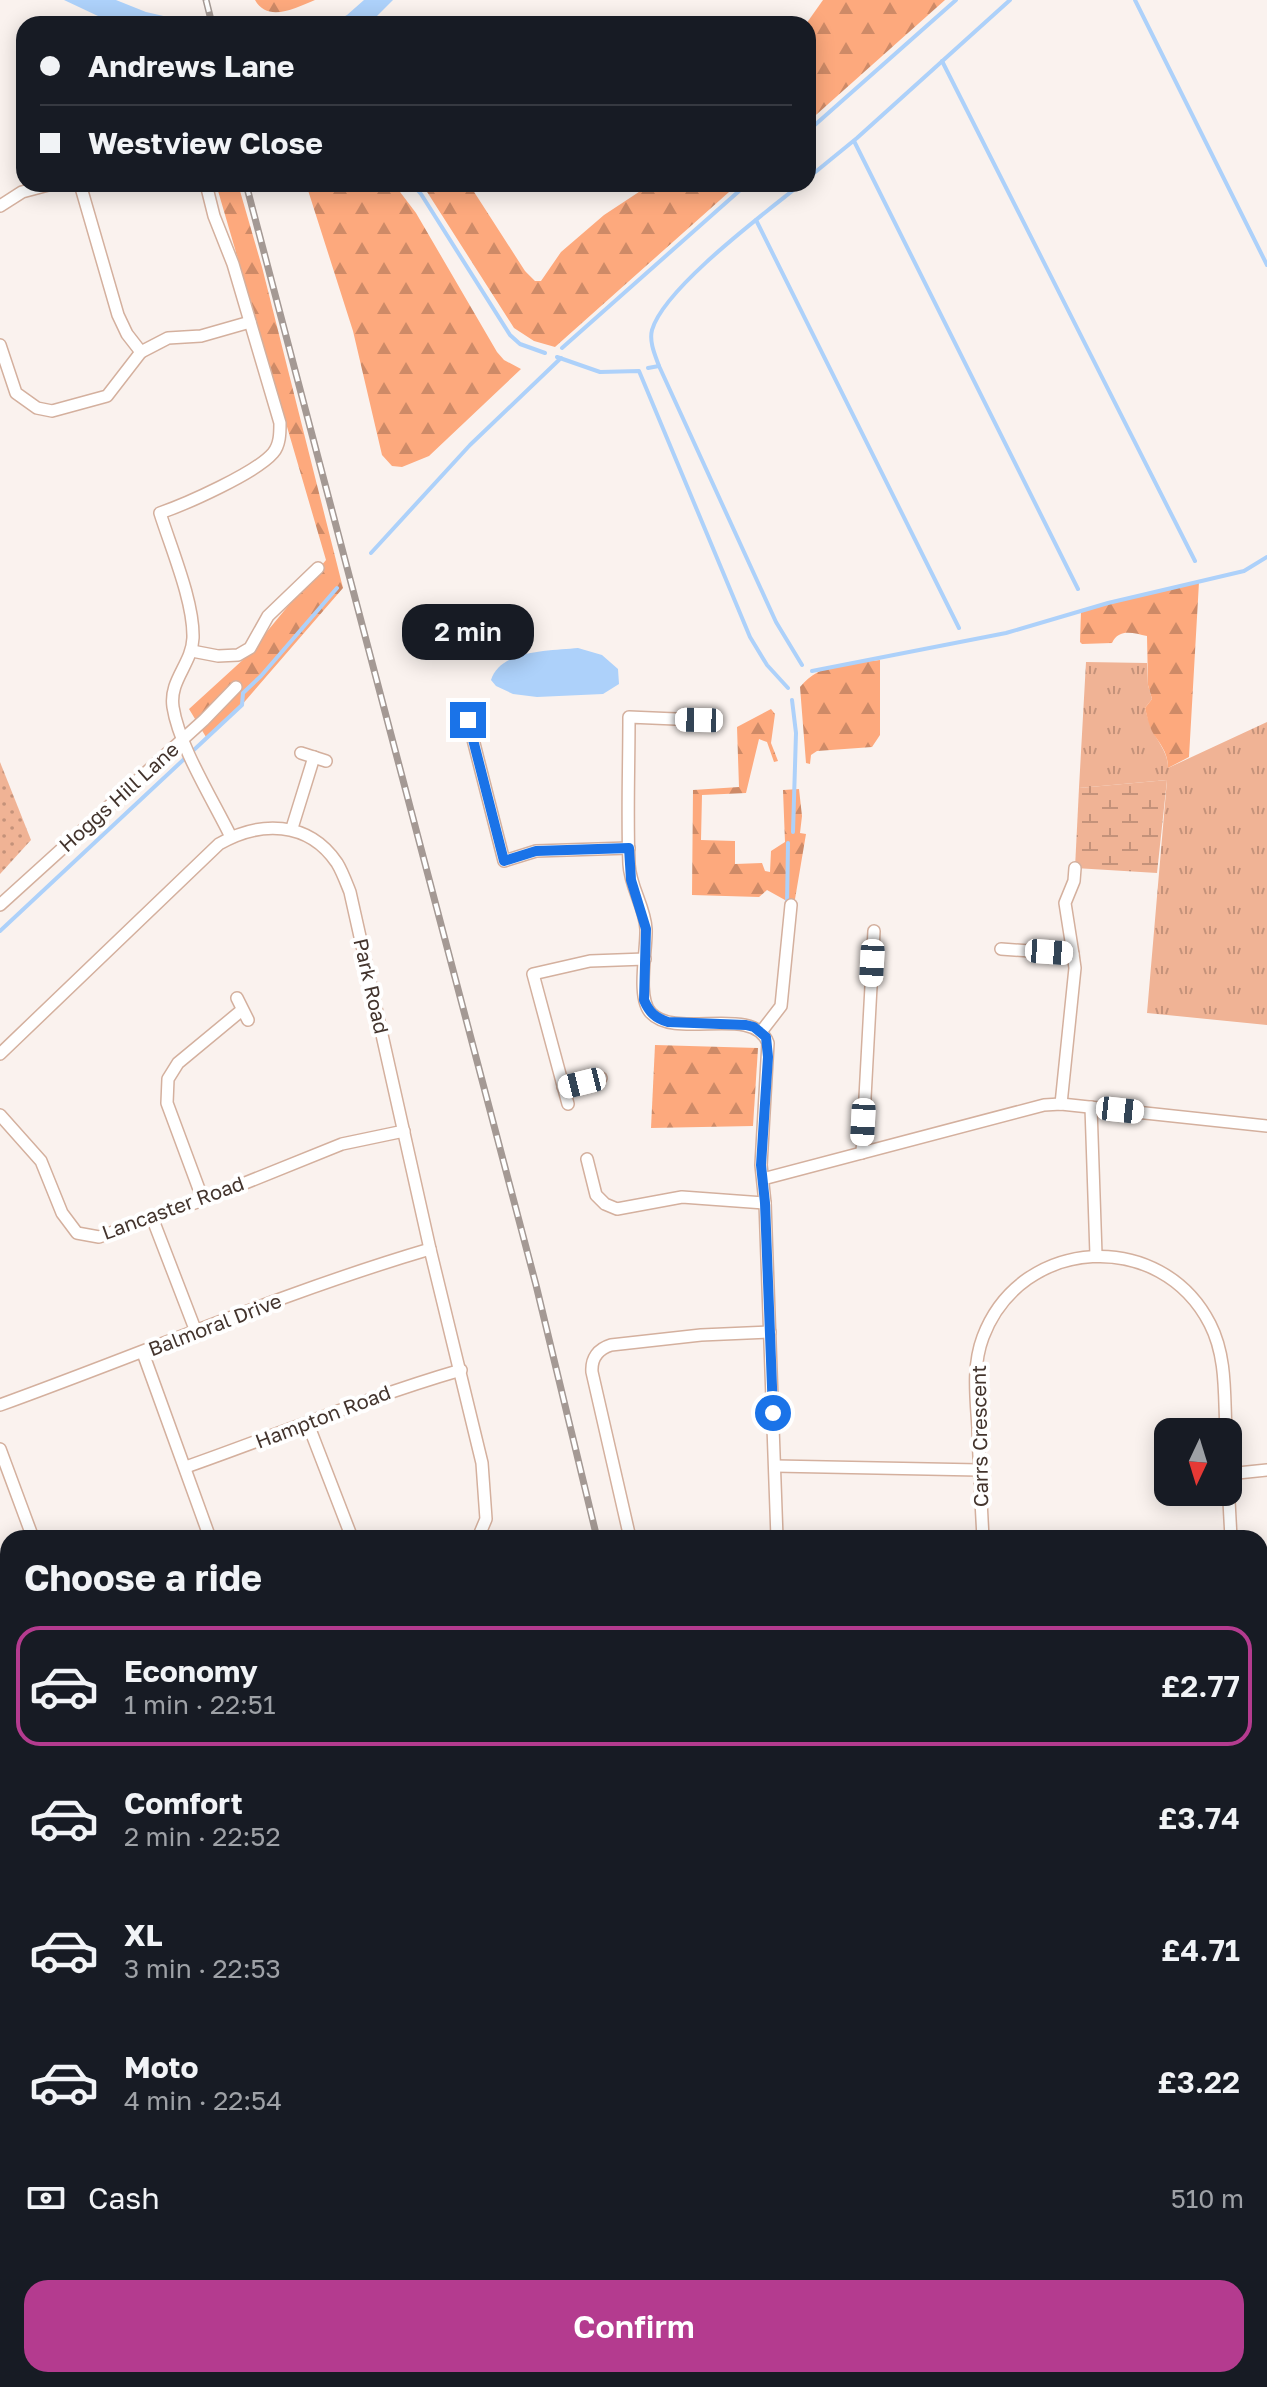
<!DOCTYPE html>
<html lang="en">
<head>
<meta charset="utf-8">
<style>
	:root { --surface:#171b24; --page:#20242c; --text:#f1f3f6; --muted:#9ea1a6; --line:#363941; --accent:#b43b8f }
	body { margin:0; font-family:"Golos Text",sans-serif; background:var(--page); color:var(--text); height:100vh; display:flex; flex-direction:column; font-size:30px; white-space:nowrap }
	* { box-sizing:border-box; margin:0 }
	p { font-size:26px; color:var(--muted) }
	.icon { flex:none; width:44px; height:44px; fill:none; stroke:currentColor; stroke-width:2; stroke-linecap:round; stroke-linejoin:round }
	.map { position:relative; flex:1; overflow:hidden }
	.details { position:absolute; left:0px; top:1530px; width:1268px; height:858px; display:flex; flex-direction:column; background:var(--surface); border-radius:24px 24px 0 0; box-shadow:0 4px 20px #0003 }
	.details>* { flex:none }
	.top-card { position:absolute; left:16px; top:16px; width:800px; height:176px; border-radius:24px; box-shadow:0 4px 20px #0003; display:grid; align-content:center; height:176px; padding:0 24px; background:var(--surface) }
	.needle { width:52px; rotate:184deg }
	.controls { position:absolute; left:1154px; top:1418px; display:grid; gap:16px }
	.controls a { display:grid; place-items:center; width:88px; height:88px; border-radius:16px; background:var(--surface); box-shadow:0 4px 20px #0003; font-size:40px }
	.end { position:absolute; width:36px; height:36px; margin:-18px; border:10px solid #1a73e8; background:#fff; box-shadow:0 0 0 4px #fff }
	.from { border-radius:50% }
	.bubble { position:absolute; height:56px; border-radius:24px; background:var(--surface); box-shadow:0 4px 20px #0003; font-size:26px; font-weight:600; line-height:56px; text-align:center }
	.car { position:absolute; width:24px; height:48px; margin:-24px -12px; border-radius:10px; box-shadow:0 0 6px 2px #0007; background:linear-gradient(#fff 24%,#345 0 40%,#fff 0 76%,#345 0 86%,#fff 0) }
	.top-card b { display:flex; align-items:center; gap:28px; height:76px; font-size:30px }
	.top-card b+b { border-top:2px solid var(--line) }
	.top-card i { width:20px; height:20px; background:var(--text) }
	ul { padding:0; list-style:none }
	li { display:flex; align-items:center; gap:24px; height:120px; margin:0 16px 12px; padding:0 8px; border:4px solid transparent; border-radius:24px }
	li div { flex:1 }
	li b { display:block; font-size:30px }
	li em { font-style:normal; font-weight:600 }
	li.active { border-color:var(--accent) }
	li>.icon { width:72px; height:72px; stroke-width:1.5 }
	h2 { padding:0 24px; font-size:36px; line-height:96px }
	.pay { display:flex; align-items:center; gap:20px; height:88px; padding:0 24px; font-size:30px }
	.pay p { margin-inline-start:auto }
	.cta { display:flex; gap:16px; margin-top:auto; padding:16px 24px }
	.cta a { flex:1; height:92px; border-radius:24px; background:var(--accent); color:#fff; font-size:32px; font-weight:600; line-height:92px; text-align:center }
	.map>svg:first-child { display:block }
	.grass { fill:url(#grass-tufts) }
	.forest { fill:url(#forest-firs) }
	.wetland { fill:url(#wetland-marsh) }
	.park { fill:url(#park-crowns) }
	.garden { fill:url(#garden-dots) }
	.pitch { fill:#f0b395 }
	.water { fill:#add1fa }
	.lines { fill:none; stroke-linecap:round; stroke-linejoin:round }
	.stream { stroke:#add1fa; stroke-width:4 }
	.street-casing { stroke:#d4b09e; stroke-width:14 }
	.secondary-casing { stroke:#d4b09e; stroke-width:19 }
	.street { stroke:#fff; stroke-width:11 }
	.secondary { stroke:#f2e8cf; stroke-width:16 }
	.rail-casing { stroke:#a49994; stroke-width:7 }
	.rail { stroke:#fff; stroke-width:4; stroke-dasharray:12; stroke-linecap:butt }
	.route { stroke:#1a73e8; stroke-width:10 }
	.labels { text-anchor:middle; stroke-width:8; stroke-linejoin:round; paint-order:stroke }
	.street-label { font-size:20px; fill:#43342d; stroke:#fff }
</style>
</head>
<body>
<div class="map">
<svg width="1267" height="2387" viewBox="0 0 1267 2387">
	<defs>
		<pattern id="grass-tufts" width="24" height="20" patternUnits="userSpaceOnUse" patternTransform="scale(2)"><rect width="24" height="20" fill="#f0b395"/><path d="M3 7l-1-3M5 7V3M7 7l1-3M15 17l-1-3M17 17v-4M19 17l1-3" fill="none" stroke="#c4927a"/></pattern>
		<pattern id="forest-firs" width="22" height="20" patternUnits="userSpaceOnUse" patternTransform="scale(2)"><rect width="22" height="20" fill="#fda97d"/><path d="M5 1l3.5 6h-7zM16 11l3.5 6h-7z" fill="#ce8a67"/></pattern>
		<pattern id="wetland-marsh" width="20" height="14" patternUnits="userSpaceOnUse" patternTransform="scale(2)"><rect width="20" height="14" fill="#f0b395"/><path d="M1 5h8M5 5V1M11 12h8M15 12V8" fill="none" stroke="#c4927a"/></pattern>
		<pattern id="park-crowns" width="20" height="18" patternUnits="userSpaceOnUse" patternTransform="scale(2)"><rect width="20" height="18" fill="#f0b395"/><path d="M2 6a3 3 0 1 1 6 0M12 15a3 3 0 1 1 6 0" fill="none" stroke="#c4927a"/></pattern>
		<pattern id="garden-dots" width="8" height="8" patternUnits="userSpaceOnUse" patternTransform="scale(2)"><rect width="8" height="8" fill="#f0b395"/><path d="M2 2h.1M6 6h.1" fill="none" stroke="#c4927a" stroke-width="1.8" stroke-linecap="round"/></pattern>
	</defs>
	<rect width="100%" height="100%" fill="#faf2ee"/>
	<!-- grass -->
	<path class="grass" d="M 1086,662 L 1147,663 L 1148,685 L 1152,699 L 1145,708 C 1147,715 1149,723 1152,729 C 1158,743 1168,752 1168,768 L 1267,722 L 1267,1025 L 1147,1013 L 1167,780 L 1079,788 Z"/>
	<!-- forest -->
	<g class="forest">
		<path d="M 255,0 L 315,0 C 295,8 268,23 255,0 Z"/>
		<path d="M 823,0 L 945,0 L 808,122 L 806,24 Z"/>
		<path d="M 216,184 L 238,184 L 262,267 L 343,588 L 240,707 L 206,737 L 189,709 L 246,657 L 326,560 Z"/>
		<path d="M 306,184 L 394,184 L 416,213 L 497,352 L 504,360 L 521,369 L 429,456 L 402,467 L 392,466 L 382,455 L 353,331 Z"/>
		<path d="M 422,184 L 469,184 L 525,271 L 535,281 L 541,281 L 561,252 L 604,215 L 651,184 L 738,184 L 555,347 L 534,341 L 514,328 Z"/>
		<path d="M 1199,582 L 1189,757 L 1168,768 C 1168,753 1161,745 1153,733 C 1149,726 1147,716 1145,708 L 1152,699 L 1148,685 L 1147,636 C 1133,633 1119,628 1112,643 L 1082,644 L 1080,642 L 1081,611 Z"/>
		<path d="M 880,660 L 880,735 L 872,747 L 817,751 L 811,755 L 810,764 L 806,763 L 800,687 C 822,661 848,664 880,660 Z"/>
		<path d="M 771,709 L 775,714 L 771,743 L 778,761 L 774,762 L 767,742 L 759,739 L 746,793 L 702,795 L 701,840 L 735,841 L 735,864 L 762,863 L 765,871 L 770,872 L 771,851 L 785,842 L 783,790 L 799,789 L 802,816 L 800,833 L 806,834 L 794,905 L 767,890 L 759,897 L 692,895 L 693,790 L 739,787 L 737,727 Z"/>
		<path d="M 655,1045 L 758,1048 L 753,1126 L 651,1128 Z"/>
	</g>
	<!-- wetland -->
	<path class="wetland" d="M 1167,780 L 1157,873 L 1075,868 L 1079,788 Z"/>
	<!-- park -->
	<path class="park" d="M 8,2210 L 8,2380 L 337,2380 L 337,2387 L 0,2387 L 0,2212 Z"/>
	<!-- garden -->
	<path class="garden" d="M 0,762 L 31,840 L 0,874 Z"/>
	<!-- pitch -->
	<g class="pitch">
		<path d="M 8,2248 L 8,2380 L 107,2380 L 108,2387 L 0,2387 L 0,2249 Z"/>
		<path d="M 185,2380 L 269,2380 L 270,2387 L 186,2387 Z"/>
	</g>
	<!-- water -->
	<g class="water">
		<path d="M 64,0 L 116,0 L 146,12 L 181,20 L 183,24 L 115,24 Z"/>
		<path d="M 364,0 L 393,0 L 369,24 L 330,24 L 347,15 Z"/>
		<path d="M 578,648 L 602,655 L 618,669 L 619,684 L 603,694 L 537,697 L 513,694 L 496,686 L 491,680 C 501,649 551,651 578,648 Z"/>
	</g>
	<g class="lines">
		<!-- stream -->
		<g class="stream">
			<path d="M 1135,0 L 1267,265"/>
			<path d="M 942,61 L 1195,561"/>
			<path d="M 808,131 L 956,0"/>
			<path d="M 854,141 L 1078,589"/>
			<path d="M 808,178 L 857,138 L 1010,0"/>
			<path d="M 412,184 L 421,194 L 510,335 L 520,344 L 545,353"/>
			<path d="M 756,220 L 959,628"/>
			<path d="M 562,348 L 747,184"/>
			<path d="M 557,357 L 600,372 L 639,371 L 750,637 L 767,665 L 788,688"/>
			<path d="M 659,366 L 776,622 L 802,665"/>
			<path d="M 648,368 L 659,366 C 655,355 649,342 652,330 C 664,288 765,213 801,184"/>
			<path d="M 371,553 L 470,445 L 561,358"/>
			<path d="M 812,671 L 1006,633 L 1108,603 L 1244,571 L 1267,557"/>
			<path d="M 792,700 L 796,733 L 793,832"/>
			<path d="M 787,906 L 788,843"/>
			<path d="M 0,931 L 242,705 L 243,693 L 261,676 L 337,588"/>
		</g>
		<defs>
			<g id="street">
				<path d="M 80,184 L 118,315 L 127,334 L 141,352 L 168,338 L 201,336 L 250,322"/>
				<path d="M 206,184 L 214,216 L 233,264 L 280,423 C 280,433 280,445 273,453 C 256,473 186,504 160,513 C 171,548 194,602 193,638 C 192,664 169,680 173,707 C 179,746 213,800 231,837"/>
				<path d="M 0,206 L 22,192 L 52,184"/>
				<path d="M 0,345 L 16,393 L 37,408 L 52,411 L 107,396 L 141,352"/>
				<path d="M 192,651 L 218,656 L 238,655 L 250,648 L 268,616 L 318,568"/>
				<path d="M 465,708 L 504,861 L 536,851 L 629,848"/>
				<path d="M 699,720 L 629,717 C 629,766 627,816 629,864 C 630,887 645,907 646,929 C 647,950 636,998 651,1013 C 676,1040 754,1004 768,1043 L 761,1165 L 765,1203 L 777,1538"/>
				<path d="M 301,753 L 326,761"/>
				<path d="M 292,828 L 314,757"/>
				<path d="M 0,905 L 204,720 L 236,687"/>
				<path d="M 1001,949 L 1073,954 L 1075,968 L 1061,1104"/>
				<path d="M 1073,954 L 1065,903 L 1074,881 L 1075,868"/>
				<path d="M 237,998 L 248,1020"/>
				<path d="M 761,1032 L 781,1006 L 791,905"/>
				<path d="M 0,1054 L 219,844 C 259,821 308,820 337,863 C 342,871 346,882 350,892 L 430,1249 L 482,1463 L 486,1519 L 478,1538"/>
				<path d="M 563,1087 L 601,1078"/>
				<path d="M 568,1104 L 533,974 L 590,961 L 645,959"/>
				<path d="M 1091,1107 L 1096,1255"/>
				<path d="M 0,1115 L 41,1161 L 62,1213 L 77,1233 L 99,1237 L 203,1200 L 342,1144 L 404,1131"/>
				<path d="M 862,1153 L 874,931"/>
				<path d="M 587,1159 L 596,1195 L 605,1204 L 617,1209 L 682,1197 L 765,1203"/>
				<path d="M 763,1179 L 1044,1105 L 1061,1104 L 1267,1126"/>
				<path d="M 203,1200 L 167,1103 L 168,1079 L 178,1063 L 242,1010"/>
				<path d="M 153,1220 L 195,1329"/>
				<path d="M 143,1353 L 210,1538"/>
				<path d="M 0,1405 C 144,1353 284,1292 430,1249"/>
				<path d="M 308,1424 L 352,1538"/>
				<path d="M 0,1449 L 33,1538"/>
				<path d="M 775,1466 L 979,1470"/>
				<path d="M 186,1467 C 277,1435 368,1397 461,1370"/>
				<path d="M 1228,1474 L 1267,1470"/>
				<path d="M 1228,1482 L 1231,1538"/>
				<path d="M 630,1538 L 592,1372 C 591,1358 598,1349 611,1345 L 701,1335 L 770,1332"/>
				<path d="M 983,1538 C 981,1501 979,1465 978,1428 C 976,1397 972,1366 983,1337 C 1021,1236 1161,1228 1210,1324 C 1227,1357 1224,1396 1226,1432"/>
				<path d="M 1260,1674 L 1267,1673"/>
				<path d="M 0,1738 L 8,1739"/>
				<path d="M 1260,2182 L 1267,2184"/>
				<path d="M 0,2197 L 8,2195"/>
				<path d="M 1119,2380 L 1121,2387"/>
				<path d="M 409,2387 L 419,2380"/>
			</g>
			<g id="secondary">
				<path d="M 0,1920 L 8,1921"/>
				<path d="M 1260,2014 L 1267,2014"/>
				<path d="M 1260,2366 L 1267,2367"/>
				<path d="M 368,2387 L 369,2380"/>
				<path d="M 962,2387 L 1028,2380"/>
			</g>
		</defs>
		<!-- street casing -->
		<use href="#street" class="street-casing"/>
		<!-- secondary casing -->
		<use href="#secondary" class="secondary-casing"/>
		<!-- street -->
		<use href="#street" class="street"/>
		<!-- secondary -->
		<use href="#secondary" class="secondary"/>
		<defs>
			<g id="rail">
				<path d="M 206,0 L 212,24"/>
				<path d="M 246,184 L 536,1285 L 597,1538"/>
				<path d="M 653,2387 L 653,2380"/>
			</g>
		</defs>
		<!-- rail casing -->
		<use href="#rail" class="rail-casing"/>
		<!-- rail -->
		<use href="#rail" class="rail"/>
	</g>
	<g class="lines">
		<!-- route -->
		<path class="route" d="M 468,720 L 504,861 L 536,851 L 629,848 L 631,880 L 646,929 L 644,1000 C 649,1012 655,1018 668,1022 L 746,1025 L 754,1027 L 766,1037 L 768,1057 L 761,1165 L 765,1203 L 773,1413"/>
	</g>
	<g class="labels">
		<!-- street labels -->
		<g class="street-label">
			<text transform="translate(119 797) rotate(-42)" y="7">Hoggs Hill Lane</text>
			<text transform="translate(371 986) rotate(77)" y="7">Park Road</text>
			<text transform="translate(173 1208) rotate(-20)" y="7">Lancaster Road</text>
			<text transform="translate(215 1325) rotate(-21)" y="7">Balmoral Drive</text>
			<text transform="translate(323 1417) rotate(-21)" y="7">Hampton Road</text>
			<text transform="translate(980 1436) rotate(-91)" y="7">Carrs Crescent</text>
		</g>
	</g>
</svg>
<div class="controls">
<a><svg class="needle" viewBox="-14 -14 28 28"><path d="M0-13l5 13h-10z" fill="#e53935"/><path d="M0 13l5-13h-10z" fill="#9ea1a6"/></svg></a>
</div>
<i class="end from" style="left:773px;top:1413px"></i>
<i class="end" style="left:468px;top:720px"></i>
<div class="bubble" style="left:402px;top:604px;width:132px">2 min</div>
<i class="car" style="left:699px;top:720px;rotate:271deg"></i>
<i class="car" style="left:1049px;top:952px;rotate:94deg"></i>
<i class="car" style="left:872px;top:963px;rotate:183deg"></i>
<i class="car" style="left:582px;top:1083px;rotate:256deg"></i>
<i class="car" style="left:1120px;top:1110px;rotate:96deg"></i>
<i class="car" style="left:863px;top:1122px;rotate:183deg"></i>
<div class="top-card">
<b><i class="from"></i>Andrews Lane</b>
<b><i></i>Westview Close</b>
</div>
<section class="details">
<h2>Choose a ride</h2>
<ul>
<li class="active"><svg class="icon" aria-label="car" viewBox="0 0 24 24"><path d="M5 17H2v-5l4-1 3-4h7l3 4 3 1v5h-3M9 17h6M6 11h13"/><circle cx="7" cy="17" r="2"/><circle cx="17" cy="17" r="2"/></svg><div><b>Economy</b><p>1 min · 22:51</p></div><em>£2.77</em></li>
<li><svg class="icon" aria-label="car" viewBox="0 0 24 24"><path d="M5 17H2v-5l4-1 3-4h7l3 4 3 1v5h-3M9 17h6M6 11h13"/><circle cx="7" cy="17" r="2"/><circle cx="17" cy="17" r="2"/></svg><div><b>Comfort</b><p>2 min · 22:52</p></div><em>£3.74</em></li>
<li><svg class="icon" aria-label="car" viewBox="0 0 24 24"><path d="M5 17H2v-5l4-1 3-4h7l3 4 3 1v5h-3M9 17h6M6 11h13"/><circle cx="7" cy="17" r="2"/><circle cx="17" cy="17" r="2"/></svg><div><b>XL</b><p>3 min · 22:53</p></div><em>£4.71</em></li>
<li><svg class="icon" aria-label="car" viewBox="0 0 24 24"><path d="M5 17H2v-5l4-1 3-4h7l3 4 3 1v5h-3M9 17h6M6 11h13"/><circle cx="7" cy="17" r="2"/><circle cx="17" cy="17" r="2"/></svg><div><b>Moto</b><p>4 min · 22:54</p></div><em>£3.22</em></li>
</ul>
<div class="pay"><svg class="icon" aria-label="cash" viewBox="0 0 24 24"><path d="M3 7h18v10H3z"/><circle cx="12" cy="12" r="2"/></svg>Cash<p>510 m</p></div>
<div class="cta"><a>Confirm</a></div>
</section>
</div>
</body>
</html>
